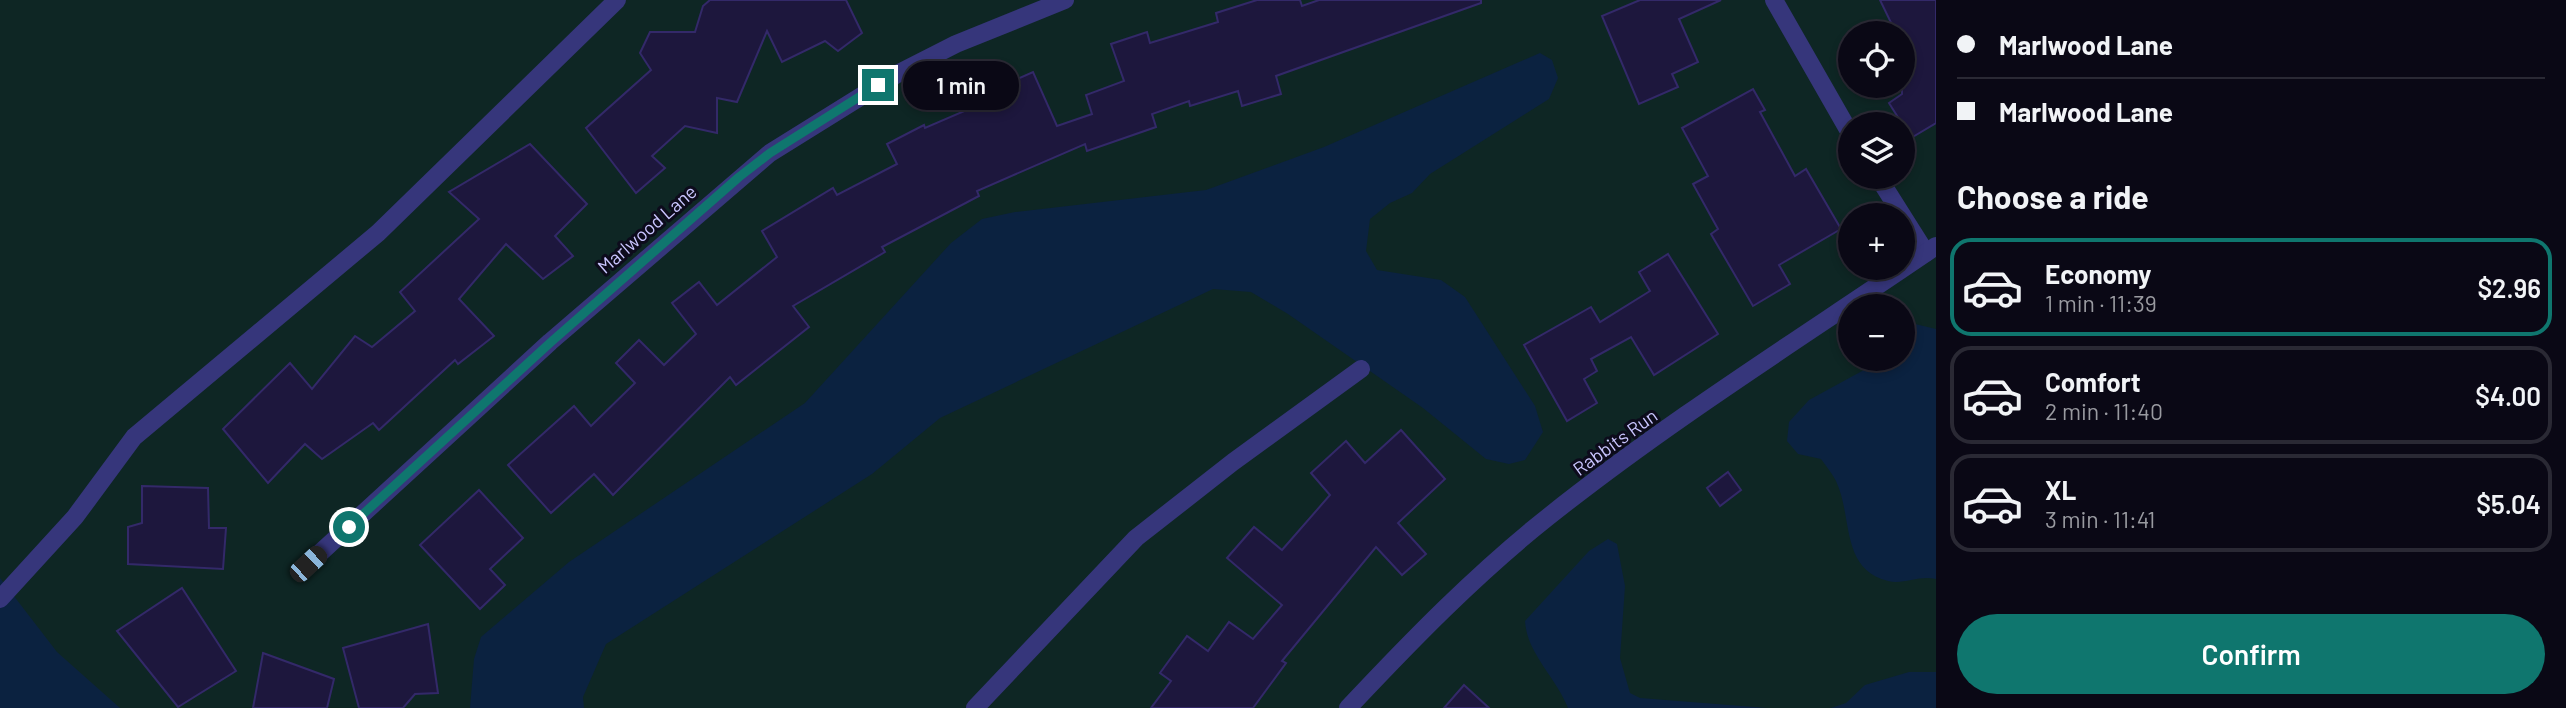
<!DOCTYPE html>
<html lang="en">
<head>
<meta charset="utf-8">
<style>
	:root { --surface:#0a0815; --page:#13111e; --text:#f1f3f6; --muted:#999aa0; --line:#2a2934; --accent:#0f766e }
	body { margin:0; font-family:Barlow,sans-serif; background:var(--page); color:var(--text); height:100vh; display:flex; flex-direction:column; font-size:26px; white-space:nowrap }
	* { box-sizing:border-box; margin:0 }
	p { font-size:23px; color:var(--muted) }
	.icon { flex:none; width:38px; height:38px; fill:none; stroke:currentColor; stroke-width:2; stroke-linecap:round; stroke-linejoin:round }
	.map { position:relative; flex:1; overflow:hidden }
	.sheet { display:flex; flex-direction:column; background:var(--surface); width:630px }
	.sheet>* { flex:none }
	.banner { display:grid; align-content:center; height:154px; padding:0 21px; background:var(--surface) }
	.controls { position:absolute; left:1838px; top:21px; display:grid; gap:14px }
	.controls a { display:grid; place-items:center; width:77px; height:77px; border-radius:50%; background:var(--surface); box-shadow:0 4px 10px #0003,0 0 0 2px var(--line); font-size:35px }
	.end { position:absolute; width:32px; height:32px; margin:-16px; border:9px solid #0f766e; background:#fff; box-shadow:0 0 0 4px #fff }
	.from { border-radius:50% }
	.bubble { position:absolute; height:49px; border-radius:24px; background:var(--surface); box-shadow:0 4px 10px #0003,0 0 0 2px var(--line); font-size:23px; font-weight:600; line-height:49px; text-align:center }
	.car { position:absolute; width:21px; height:42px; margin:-21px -10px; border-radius:9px; box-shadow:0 0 5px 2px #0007; background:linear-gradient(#222 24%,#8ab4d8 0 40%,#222 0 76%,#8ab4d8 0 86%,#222 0) }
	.banner b { display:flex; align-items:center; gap:24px; height:66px; font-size:26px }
	.banner b+b { border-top:2px solid var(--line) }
	.banner i { width:18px; height:18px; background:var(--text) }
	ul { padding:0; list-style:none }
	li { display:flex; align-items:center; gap:21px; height:98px; margin:0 14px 10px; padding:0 7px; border:4px solid var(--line); border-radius:21px }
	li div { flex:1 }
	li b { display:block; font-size:26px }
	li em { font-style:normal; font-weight:600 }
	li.selected { border-color:var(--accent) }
	li>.icon { width:63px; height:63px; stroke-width:1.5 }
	h2 { padding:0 21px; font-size:32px; line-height:84px }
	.primary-button { display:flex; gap:14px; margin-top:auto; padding:14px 21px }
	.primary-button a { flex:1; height:80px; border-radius:42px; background:var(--accent); color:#fff; font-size:28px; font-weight:600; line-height:80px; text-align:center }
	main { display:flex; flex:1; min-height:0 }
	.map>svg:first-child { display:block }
	.green { fill:#0e2624; fill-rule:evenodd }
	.water { fill:#0b2240 }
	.building { fill:#1d173d; stroke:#332969; stroke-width:2 }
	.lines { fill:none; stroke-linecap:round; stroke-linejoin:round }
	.minor { stroke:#36367b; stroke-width:18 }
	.route { stroke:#0f766e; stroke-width:9 }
	.labels { text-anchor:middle; stroke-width:6; stroke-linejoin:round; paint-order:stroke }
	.street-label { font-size:19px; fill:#cac6ff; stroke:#0d0b1c }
</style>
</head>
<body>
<main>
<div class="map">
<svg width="1936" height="708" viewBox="0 0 1936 708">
	<rect width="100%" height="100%" fill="#0d0b1c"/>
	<!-- green -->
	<path class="green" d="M 0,0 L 1936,0 L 1936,708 L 0,708 ZM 1850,33 L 1902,33 L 1902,86 L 1850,86 ZM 1850,124 L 1902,124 L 1902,177 L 1850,177 ZM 1850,215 L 1902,215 L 1902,268 L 1850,268 ZM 1850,306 L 1902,306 L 1902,359 L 1850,359 Z"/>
	<!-- water -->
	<g class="water">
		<path d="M 1540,53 L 1552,60 L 1558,78 L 1549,99 L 1430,174 L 1412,193 L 1390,203 L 1370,219 L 1366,251 L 1377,270 L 1441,280 L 1465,297 L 1535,406 L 1543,432 L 1525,460 L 1509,464 L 1486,459 L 1423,408 L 1288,314 L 1251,292 L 1213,289 L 940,418 L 872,474 L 606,644 L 583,697 L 584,708 L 470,708 L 474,659 L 481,637 L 569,562 L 805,403 L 951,243 L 982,219 L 1015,212 L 1206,190 L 1324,147 Z"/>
		<path d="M 1906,307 L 1915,324 L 1936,329 L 1936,579 C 1919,575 1903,585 1888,581 C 1840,569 1853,517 1836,481 C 1832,473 1826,466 1821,459 L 1798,454 L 1787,441 L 1789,422 L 1809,400 L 1884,359 L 1902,359 L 1902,309 Z"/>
		<path d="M 1608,539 L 1617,544 L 1625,586 L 1620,658 L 1630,693 L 1640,698 L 1767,708 L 1568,708 C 1556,677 1527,654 1525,621 L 1589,551 Z"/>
		<path d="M 0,578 L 57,652 L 120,708 L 0,708 Z"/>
		<path d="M 1909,672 L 1936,672 L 1936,708 L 1831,708 L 1846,703 L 1865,685 Z"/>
	</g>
	<!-- building -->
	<g class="building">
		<path d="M 710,0 L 846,0 L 862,33 L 838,51 L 825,41 L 782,62 L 767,31 L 737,102 L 717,98 L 717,133 L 685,126 L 652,156 L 665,168 L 636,193 L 586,128 L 651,70 L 640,53 L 650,32 L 695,32 L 703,6 Z"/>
		<path d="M 1257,0 L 1300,0 L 1302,6 L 1319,0 L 1481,0 L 1481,3 L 1276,76 L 1281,94 L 1242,106 L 1238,91 L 1190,106 L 1189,101 L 1152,114 L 1156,127 L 1087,151 L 1085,144 L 977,191 L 979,196 L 882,247 L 885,252 L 793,306 L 809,327 L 736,385 L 730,377 L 613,495 L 594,474 L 551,513 L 508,465 L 574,406 L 591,426 L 635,383 L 616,363 L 639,340 L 664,365 L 696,334 L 672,303 L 699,282 L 717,305 L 777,257 L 762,231 L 833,188 L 837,195 L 897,164 L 887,144 L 924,125 L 925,128 L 997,97 L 993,90 L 1033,72 L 1057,126 L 1092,114 L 1086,95 L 1124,81 L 1111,44 L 1147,32 L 1150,43 L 1218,22 L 1216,13 Z"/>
		<path d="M 1640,0 L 1721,0 L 1679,19 L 1698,62 L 1672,74 L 1678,87 L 1639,104 L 1602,16 Z"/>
		<path d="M 1880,0 L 1936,0 L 1936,123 L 1911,138 L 1889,103 L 1902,94 L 1902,33 L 1896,33 Z"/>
		<path d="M 1753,89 L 1765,110 L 1760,112 L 1795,176 L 1806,169 L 1841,229 L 1779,265 L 1790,284 L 1753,306 L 1711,234 L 1718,229 L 1693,184 L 1708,176 L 1682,128 Z"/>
		<path d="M 530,144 L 587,204 L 555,236 L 573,256 L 543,279 L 506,244 L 459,299 L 494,336 L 458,364 L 455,360 L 379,430 L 373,423 L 322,459 L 305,444 L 268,483 L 223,429 L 290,363 L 312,389 L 355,336 L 372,347 L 415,311 L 400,292 L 479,219 L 449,192 Z"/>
		<path d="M 1668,254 L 1718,334 L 1654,375 L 1631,337 L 1591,359 L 1597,371 L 1584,379 L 1597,403 L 1567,421 L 1524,345 L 1591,307 L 1600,322 L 1650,291 L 1639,272 Z"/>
		<path d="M 1401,430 L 1445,479 L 1398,523 L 1426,554 L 1402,575 L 1376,547 L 1282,661 L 1286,663 L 1253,708 L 1151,708 L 1171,681 L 1160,673 L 1187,636 L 1208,651 L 1229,622 L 1253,639 L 1282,605 L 1227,558 L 1254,527 L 1282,550 L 1330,495 L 1311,473 L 1346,441 L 1365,463 Z"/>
		<path d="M 1728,472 L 1741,490 L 1720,506 L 1707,488 Z"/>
		<path d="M 142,486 L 208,488 L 209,528 L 226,528 L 223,569 L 128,564 L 128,527 L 142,523 Z"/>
		<path d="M 479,490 L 523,538 L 490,569 L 505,585 L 480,609 L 420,545 Z"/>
		<path d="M 182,588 L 236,671 L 178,707 L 117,631 Z"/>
		<path d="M 428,624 L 438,693 L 415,694 L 403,708 L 359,708 L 343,648 Z"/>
		<path d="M 263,653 L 334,679 L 327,708 L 253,708 Z"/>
		<path d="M 1464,685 L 1489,708 L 1444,708 Z"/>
	</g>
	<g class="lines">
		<!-- minor -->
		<g class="minor">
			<path d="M 1774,0 L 1850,133"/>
			<path d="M 1878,177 L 1926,253"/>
			<path d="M 308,564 L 550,342 L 770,153 L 897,74 L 956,44 L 1065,0"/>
			<path d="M 0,599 L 75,517 L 134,437 L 378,233 L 617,0"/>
			<path d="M 975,708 L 1136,538 L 1233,462 L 1361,369"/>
			<path d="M 1348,708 C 1411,641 1476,574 1548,517 C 1671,419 1806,335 1936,246"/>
		</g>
	</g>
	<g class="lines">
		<!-- route -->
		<path class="route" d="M 349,527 L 551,342 L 739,177 L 770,153 L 878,85"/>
	</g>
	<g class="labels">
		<!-- street labels -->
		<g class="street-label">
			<text transform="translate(647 229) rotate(-41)" y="7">Marlwood Lane</text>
			<text transform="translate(1615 442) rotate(-36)" y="7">Rabbits Run</text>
		</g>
	</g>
</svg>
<div class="controls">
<a><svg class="icon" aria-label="locate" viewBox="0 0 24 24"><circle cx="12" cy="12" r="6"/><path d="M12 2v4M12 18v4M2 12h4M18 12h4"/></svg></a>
<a><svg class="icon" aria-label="layers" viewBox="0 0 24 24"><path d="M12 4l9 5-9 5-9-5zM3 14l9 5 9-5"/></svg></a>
<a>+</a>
<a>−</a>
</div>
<i class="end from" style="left:349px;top:527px"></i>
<i class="end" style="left:878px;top:85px"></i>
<div class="bubble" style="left:903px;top:61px;width:116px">1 min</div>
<i class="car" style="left:308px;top:564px;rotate:47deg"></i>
</div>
<section class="sheet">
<div class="banner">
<b><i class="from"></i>Marlwood Lane</b>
<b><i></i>Marlwood Lane</b>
</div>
<h2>Choose a ride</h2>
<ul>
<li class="selected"><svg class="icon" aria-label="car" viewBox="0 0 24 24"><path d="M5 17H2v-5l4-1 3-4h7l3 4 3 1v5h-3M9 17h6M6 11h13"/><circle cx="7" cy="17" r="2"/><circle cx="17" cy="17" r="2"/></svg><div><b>Economy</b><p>1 min · 11:39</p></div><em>$2.96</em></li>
<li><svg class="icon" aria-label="car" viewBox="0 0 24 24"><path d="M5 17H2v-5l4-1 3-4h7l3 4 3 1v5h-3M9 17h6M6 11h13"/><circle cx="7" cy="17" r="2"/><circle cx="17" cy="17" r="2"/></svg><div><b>Comfort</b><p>2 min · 11:40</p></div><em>$4.00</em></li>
<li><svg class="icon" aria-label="car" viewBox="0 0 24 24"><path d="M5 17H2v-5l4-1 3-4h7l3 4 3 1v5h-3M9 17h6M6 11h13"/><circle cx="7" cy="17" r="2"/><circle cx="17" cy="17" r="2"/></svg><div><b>XL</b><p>3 min · 11:41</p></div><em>$5.04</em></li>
</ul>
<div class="primary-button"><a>Confirm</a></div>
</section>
</main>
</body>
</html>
